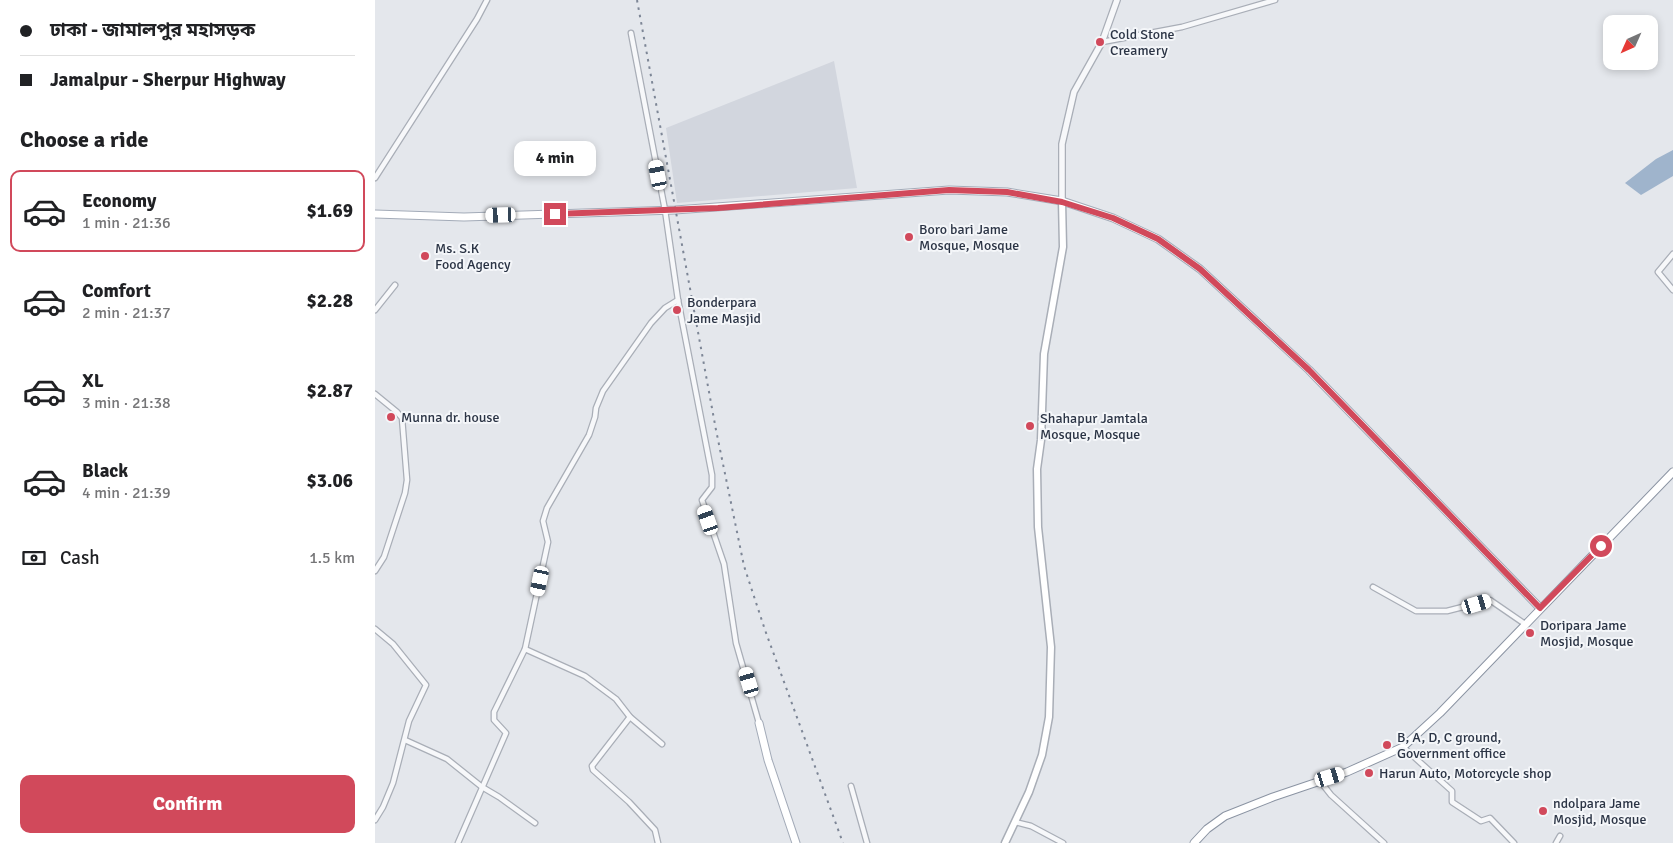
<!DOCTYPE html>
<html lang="en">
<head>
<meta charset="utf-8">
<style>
	:root { --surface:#fff; --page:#f2f2f2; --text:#202124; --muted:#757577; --line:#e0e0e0; --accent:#d1495b }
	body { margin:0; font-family:Signika,"Noto Sans Bengali",sans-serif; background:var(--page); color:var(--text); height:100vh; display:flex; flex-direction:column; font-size:19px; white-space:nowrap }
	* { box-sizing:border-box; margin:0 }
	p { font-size:16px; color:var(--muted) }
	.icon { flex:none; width:28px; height:28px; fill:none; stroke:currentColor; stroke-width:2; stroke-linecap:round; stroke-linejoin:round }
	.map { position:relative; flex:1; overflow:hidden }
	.sheet { display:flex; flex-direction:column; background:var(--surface); width:375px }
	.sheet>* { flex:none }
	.top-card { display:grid; align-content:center; height:110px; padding:0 20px; background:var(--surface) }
	.needle { width:32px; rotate:225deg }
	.buttons { position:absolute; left:1228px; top:15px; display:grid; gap:10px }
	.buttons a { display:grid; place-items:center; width:55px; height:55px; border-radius:10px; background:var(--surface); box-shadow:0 2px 8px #0003; font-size:25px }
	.end { position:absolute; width:22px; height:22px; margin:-11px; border:6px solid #d1495b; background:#fff; box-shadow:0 0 0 2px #fff }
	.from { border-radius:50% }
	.bubble { position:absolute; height:35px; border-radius:10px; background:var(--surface); box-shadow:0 2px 8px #0003; font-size:16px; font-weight:700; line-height:35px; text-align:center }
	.car { position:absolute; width:15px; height:30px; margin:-15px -8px; border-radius:6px; box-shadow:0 0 4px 1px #0007; background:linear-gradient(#fff 24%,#345 0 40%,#fff 0 76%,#345 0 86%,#fff 0) }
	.top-card b { display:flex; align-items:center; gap:18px; height:48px; font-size:19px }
	.top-card b+b { border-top:1px solid var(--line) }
	.top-card i { width:12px; height:12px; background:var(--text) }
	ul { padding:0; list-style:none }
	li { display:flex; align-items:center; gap:15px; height:82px; margin:0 10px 8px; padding:0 10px; border:2px solid transparent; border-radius:10px }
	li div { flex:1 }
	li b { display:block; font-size:19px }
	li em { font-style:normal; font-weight:700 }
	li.current { border-color:var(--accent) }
	li>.icon { width:45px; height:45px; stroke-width:1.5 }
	h2 { padding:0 20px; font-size:22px; line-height:60px }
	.pay { display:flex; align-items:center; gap:12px; height:55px; padding:0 20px; font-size:19px }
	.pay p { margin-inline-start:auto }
	.action { display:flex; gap:10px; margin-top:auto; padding:10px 20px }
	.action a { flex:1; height:58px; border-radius:10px; background:var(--accent); color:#fff; font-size:20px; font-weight:700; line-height:58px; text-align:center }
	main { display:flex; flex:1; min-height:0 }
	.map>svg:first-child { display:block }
	.built { fill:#d2d6de }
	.water { fill:#9fb4cc }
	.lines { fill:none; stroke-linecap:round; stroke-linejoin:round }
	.minor-casing { stroke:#a9aeb7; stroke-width:7 }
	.tertiary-casing { stroke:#a9aeb7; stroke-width:8 }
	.secondary-casing { stroke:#a9aeb7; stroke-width:9 }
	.primary-casing { stroke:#a3abb8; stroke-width:9 }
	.trunk-casing { stroke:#8b94a3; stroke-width:9 }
	.minor { stroke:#f7f8fa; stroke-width:4.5 }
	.tertiary { stroke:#f7f8fa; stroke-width:5.5 }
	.secondary { stroke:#fff; stroke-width:6 }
	.primary { stroke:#fff; stroke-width:7 }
	.trunk { stroke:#fff; stroke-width:7 }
	.rail { stroke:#7d8696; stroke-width:2; stroke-dasharray:2.5 5; stroke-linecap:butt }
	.route { stroke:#d1495b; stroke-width:6 }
	.poi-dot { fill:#d1495b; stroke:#f4f6f9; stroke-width:2 }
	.labels { text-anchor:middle; stroke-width:4; stroke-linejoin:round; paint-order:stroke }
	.poi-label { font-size:14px; fill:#2b3445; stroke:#f4f6f9; text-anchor:start }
</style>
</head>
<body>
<main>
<section class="sheet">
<div class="top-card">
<b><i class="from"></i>ঢাকা - জামালপুর মহাসড়ক</b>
<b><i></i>Jamalpur - Sherpur Highway</b>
</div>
<h2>Choose a ride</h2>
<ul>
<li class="current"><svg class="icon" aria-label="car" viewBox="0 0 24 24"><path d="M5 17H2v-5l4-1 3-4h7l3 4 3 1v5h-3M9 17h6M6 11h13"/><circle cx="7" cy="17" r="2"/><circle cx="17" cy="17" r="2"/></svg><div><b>Economy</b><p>1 min · 21:36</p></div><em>$1.69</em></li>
<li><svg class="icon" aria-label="car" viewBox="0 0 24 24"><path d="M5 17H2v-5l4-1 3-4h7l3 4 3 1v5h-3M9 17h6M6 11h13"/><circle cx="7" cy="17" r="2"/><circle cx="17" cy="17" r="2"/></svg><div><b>Comfort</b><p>2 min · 21:37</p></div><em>$2.28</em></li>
<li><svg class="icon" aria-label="car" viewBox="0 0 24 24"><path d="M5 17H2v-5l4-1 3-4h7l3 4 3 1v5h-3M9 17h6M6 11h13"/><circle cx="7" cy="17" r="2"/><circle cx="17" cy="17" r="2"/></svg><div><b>XL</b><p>3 min · 21:38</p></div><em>$2.87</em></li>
<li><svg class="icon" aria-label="car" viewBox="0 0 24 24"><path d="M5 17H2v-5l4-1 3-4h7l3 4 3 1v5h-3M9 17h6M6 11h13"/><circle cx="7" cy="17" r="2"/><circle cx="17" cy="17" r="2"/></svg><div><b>Black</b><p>4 min · 21:39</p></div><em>$3.06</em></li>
</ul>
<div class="pay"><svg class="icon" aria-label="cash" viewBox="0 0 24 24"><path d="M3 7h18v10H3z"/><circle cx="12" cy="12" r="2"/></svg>Cash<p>1.5 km</p></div>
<div class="action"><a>Confirm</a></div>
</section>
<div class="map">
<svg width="1298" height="843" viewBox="0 0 1298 843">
	<rect width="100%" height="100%" fill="#e4e7ec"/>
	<!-- built -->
	<path class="built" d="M 459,61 L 482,188 L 302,203 L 291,128 Z"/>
	<!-- water -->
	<path class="water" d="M 1298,150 L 1298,176 L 1266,195 L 1250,183 L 1281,159 Z"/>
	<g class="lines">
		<defs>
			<g id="minor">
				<path d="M 256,33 L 290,210 L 303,300 L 337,475 L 337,487 L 327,500 L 349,564 L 361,643 L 384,723"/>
				<path d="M 727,42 L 807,27 L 900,0"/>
				<path d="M 0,178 L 102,19 L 112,0"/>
				<path d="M 1298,254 L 1283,272 L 1298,290"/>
				<path d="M 0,310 L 20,285"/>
				<path d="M 0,394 L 22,412 L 27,418 L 32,480 L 30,493 L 9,557 L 0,571"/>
				<path d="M 998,587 L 1041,611 L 1072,611 L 1115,600 L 1150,624"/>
				<path d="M 0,629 L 18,644 L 51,685 L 34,721 L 18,783 L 8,807 L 0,820"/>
				<path d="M 150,649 L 210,676 L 241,699 L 255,717 L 287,744"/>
				<path d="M 255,717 L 217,766 L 218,770 L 254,802 L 280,830 L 283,843"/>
				<path d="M 30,740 L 72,759 L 107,787 L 124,797 L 160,823"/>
				<path d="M 1028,747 L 1077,791 L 1077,802 L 1106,821 L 1115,818 L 1139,843"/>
				<path d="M 945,781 L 956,795 L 1009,843"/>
				<path d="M 476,786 L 492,843"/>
				<path d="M 640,822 L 656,826 L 688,843"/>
				<path d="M 83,843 L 131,733 L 119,720 L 119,712 L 150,649 L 173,542 L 168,521 L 172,508 L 214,435 L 220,417 L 221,408 L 228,391 L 276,323 L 290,308 L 303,300"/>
				<path d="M 1181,843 L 1185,836"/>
			</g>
			<path id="tertiary" d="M 687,201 L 687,144 L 699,92 L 727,42 L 742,0"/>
			<path id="secondary" d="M 630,843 L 654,792 L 667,755 L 674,717 L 676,647 L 663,527 L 662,469 L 666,440 L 669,354 L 688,247 L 687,201"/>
			<g id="primary">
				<path d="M 0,214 L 89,217 L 300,210 L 574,190 L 632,192 L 687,201 L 738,218 L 783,239 L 825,269 L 934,370 L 1165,608"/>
				<path d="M 384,723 L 393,760 L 421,843"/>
			</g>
			<path id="trunk" d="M 819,843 L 832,829 L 850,816 L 898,797 L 972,772 L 1028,747 L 1065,713 L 1298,472"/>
		</defs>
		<!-- minor casing -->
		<use href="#minor" class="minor-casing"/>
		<!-- tertiary casing -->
		<use href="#tertiary" class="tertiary-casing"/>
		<!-- secondary casing -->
		<use href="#secondary" class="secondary-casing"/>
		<!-- primary casing -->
		<use href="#primary" class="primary-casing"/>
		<!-- trunk casing -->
		<use href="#trunk" class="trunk-casing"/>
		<!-- minor -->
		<use href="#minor" class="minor"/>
		<!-- tertiary -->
		<use href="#tertiary" class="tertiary"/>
		<!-- secondary -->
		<use href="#secondary" class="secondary"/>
		<!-- primary -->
		<use href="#primary" class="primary"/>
		<!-- trunk -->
		<use href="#trunk" class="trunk"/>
		<!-- rail -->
		<path class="rail" d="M 262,0 L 341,430 L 369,566 L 390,630 L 468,843"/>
	</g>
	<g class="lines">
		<!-- route -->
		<path class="route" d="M 180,214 L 343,208 L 574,190 L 632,192 L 687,202 L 738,218 L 783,239 L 825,269 L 934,370 L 1165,608 L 1226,546"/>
	</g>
	<!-- markers -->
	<g class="poi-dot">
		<circle cx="725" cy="42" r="5"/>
		<circle cx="534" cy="237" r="5"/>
		<circle cx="50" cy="256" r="5"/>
		<circle cx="302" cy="310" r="5"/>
		<circle cx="16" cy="417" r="5"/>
		<circle cx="655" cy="426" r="5"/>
		<circle cx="1155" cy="633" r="5"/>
		<circle cx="1012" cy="745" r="5"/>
		<circle cx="994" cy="773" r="5"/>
		<circle cx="1168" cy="811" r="5"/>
	</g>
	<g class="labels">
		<!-- poi labels -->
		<g class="poi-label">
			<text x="735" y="39">Cold Stone<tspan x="735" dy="16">Creamery</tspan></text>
			<text x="544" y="234">Boro bari Jame<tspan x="544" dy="16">Mosque, Mosque</tspan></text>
			<text x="60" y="253">Ms. S.K<tspan x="60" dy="16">Food Agency</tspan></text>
			<text x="312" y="307">Bonderpara<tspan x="312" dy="16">Jame Masjid</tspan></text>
			<text x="26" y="422">Munna dr. house</text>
			<text x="665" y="423">Shahapur Jamtala<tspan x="665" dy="16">Mosque, Mosque</tspan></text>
			<text x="1165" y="630">Doripara Jame<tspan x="1165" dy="16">Mosjid, Mosque</tspan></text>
			<text x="1022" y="742">B, A, D, C ground,<tspan x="1022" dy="16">Government office</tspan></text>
			<text x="1004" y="778">Harun Auto, Motorcycle shop</text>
			<text x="1178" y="808">ndolpara Jame<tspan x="1178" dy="16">Mosjid, Mosque</tspan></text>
		</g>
	</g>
</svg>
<div class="buttons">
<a><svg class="needle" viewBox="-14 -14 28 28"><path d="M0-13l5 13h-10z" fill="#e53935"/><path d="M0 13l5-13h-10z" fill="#757577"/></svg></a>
</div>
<i class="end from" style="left:1226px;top:546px"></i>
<i class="end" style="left:180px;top:214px"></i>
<div class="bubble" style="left:139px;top:141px;width:82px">4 min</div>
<i class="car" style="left:283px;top:175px;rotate:349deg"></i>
<i class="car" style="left:126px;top:215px;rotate:268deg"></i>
<i class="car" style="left:333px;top:520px;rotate:341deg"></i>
<i class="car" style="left:165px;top:581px;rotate:192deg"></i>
<i class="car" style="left:1102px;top:604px;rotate:73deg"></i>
<i class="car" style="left:374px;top:682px;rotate:343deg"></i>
<i class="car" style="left:955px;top:777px;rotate:73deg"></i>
</div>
</main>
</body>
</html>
